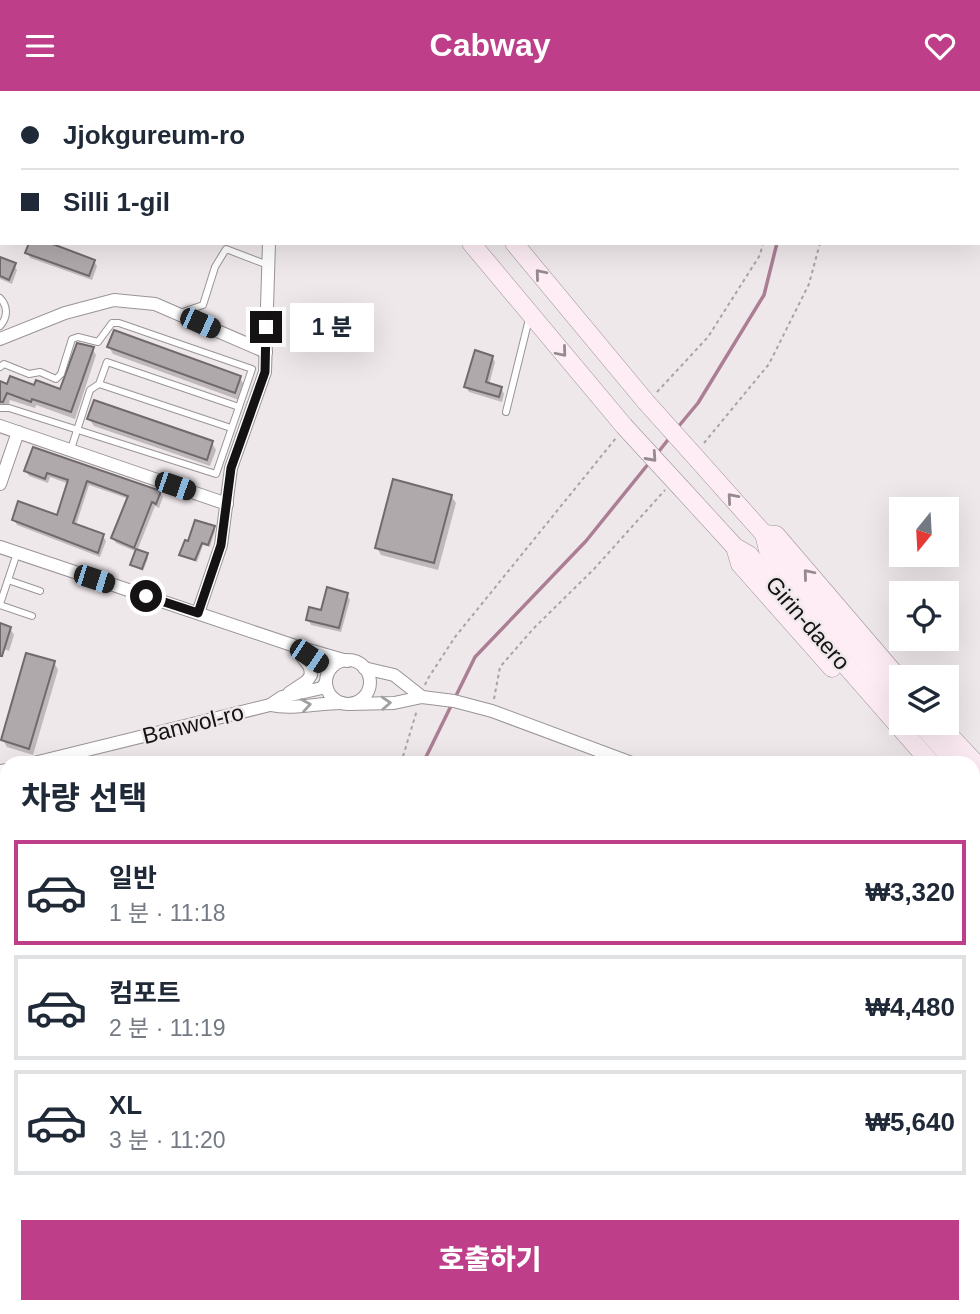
<!DOCTYPE html>
<html lang="ko">
<head>
<meta charset="utf-8">
<style>
	:root { --surface:#fff; --page:#f6f6f7; --text:#1f2937; --muted:#747a83; --line:#e0e1e3; --accent:#be3e89 }
	body { margin:0; font-family:Arial,"Noto Sans KR",sans-serif; background:var(--page); color:var(--text); height:100vh; display:flex; flex-direction:column; font-size:26px; white-space:nowrap }
	* { box-sizing:border-box; margin:0 }
	p { font-size:23px; color:var(--muted) }
	.icon { flex:none; width:38px; height:38px; fill:none; stroke:currentColor; stroke-width:2; stroke-linecap:round; stroke-linejoin:round }
	.map { position:relative; flex:1; overflow:hidden }
	.sheet { position:absolute; left:0px; top:665px; width:980px; height:558px; display:flex; flex-direction:column; background:var(--surface); border-radius:21px 21px 0 0; box-shadow:0 7px 28px #0002 }
	.sheet>* { flex:none }
	.hud { position:absolute; left:0px; top:0px; width:980px; height:154px; box-shadow:0 7px 28px #0002; display:grid; align-content:center; height:154px; padding:0 21px; background:var(--surface) }
	.needle { width:46px; rotate:198deg }
	.controls { position:absolute; left:889px; top:406px; display:grid; gap:14px }
	.controls a { display:grid; place-items:center; width:70px; height:70px; border-radius:0px; background:var(--surface); box-shadow:0 7px 28px #0002; font-size:35px }
	.end { position:absolute; width:32px; height:32px; margin:-16px; border:9px solid #151213; background:#fff; box-shadow:0 0 0 4px #fff }
	.from { border-radius:50% }
	.bubble { position:absolute; height:49px; border-radius:0px; background:var(--surface); box-shadow:0 7px 28px #0002; font-size:23px; font-weight:800; line-height:49px; text-align:center }
	.car { position:absolute; width:21px; height:42px; margin:-21px -10px; border-radius:9px; box-shadow:0 0 5px 2px #0007; background:linear-gradient(#222 24%,#8ab4d8 0 40%,#222 0 76%,#8ab4d8 0 86%,#222 0) }
	.hud b { display:flex; align-items:center; gap:24px; height:66px; font-size:26px }
	.hud b+b { border-top:2px solid var(--line) }
	.hud i { width:18px; height:18px; background:var(--text) }
	ul { padding:0; list-style:none }
	li { display:flex; align-items:center; gap:21px; height:105px; margin:0 14px 10px; padding:0 7px; border:4px solid var(--line); border-radius:0px }
	li div { flex:1 }
	li b { display:block; font-size:26px }
	li em { font-style:normal; font-weight:800 }
	li.selected { border-color:var(--accent) }
	li>.icon { width:63px; height:63px; stroke-width:1.5 }
	h2 { padding:0 21px; font-size:32px; line-height:84px }
	.action { display:flex; gap:14px; margin-top:auto; padding:14px 21px }
	.action a { flex:1; height:80px; border-radius:0px; background:var(--accent); color:#fff; font-size:28px; font-weight:800; line-height:80px; text-align:center }
	header { display:flex; justify-content:space-between; align-items:center; height:91px; padding:0 21px; background:var(--accent); color:#fff; font-size:32px; font-weight:800 }
	.map>svg:first-child { display:block }
	.shadow { fill:#0003 }
	.lines { fill:none; stroke-linecap:round; stroke-linejoin:round }
	.stream { stroke:#ab7e94; stroke-width:3.5 }
	.building { fill:#b0a9ac; stroke:#706a6d; stroke-width:2 }
	.lane-casing { stroke:#9a9397; stroke-width:8 }
	.street-casing { stroke:#9a9397; stroke-width:14 }
	.secondary-casing { stroke:#9a9397; stroke-width:19 }
	.primary-casing { stroke:#c7c6c6; stroke-width:21 }
	.path { stroke:#a8a3a5; stroke-width:2; stroke-dasharray:3.5 3.5; stroke-linecap:butt }
	.lane { stroke:#fff; stroke-width:6 }
	.street { stroke:#fff; stroke-width:12 }
	.secondary { stroke:#feedf5; stroke-width:18 }
	.primary { stroke:#fcdceb; stroke-width:19 }
	.secondary-bridge-casing { stroke:#9a9397; stroke-width:19; stroke-linecap:butt }
	.secondary-bridge { stroke:#feedf5; stroke-width:18 }
	.oneway { stroke:#958a8f }
	.oneway2 { stroke:#a1a0a1 }
	.route { stroke:#151213; stroke-width:9 }
	.labels { text-anchor:middle; stroke-width:5; stroke-linejoin:round; paint-order:stroke }
	.street-label { font-size:23px; fill:#151213; stroke:#efe8eb }
</style>
</head>
<body>
<header><svg class="icon" aria-label="menu" viewBox="0 0 24 24"><path d="M4 6h16M4 12h16M4 18h16"/></svg>Cabway<svg class="icon" aria-label="heart" viewBox="0 0 24 24"><path d="M12 20l-8-8c-3-5 5-10 8-4 3-6 11-1 8 4z"/></svg></header>
<div class="map">
<svg width="980" height="1223" viewBox="0 0 980 1223">
	<rect width="100%" height="100%" fill="#efe8eb"/>
	<!-- shadow -->
	<g class="shadow">
		<path d="M 204,0 L 230,0 L 232,2 L 205,2 Z"/>
		<path d="M 27,161 L 94,170 L 97,175 L 92,189 L 30,167 Z"/>
		<path d="M 0,168 L 14,174 L 17,179 L 12,193 L 0,188 Z"/>
		<path d="M 109,256 L 240,287 L 244,294 L 239,309 L 113,263 Z"/>
		<path d="M 92,257 L 96,264 L 75,328 L 36,314 L 35,317 L 10,309 L 8,316 L 0,313 L 0,292 L 61,300 Z"/>
		<path d="M 492,266 L 495,271 L 489,294 L 501,297 L 504,303 L 502,311 L 469,301 L 466,296 Z"/>
		<path d="M 89,328 L 212,352 L 216,359 L 210,375 L 94,335 Z"/>
		<path d="M 34,358 L 160,401 L 163,406 L 159,417 L 155,415 L 137,460 L 147,464 L 148,467 L 143,480 L 132,474 L 137,461 L 116,452 L 113,447 L 129,408 L 89,394 L 76,434 L 103,445 L 106,450 L 100,466 L 17,434 L 14,429 L 58,426 L 69,393 L 50,386 L 48,392 L 29,385 L 26,380 Z"/>
		<path d="M 451,405 L 456,412 L 438,479 L 381,464 L 377,457 Z"/>
		<path d="M 213,437 L 215,440 L 210,456 L 203,454 L 197,471 L 183,466 L 181,463 Z"/>
		<path d="M 347,503 L 350,509 L 341,541 L 311,534 L 308,528 Z"/>
		<path d="M 0,534 L 10,537 L 14,544 L 9,560 L 1,557 L 0,560 Z"/>
		<path d="M 54,571 L 58,579 L 33,664 L 7,656 L 3,649 Z"/>
	</g>
	<g class="lines">
		<!-- stream -->
		<g class="stream">
			<path d="M 800,2 L 800,0"/>
			<path d="M 678,336 L 698,312 L 764,204 L 777,152"/>
			<path d="M 656,364 L 671,345"/>
			<path d="M 423,672 L 475,566 L 586,450 L 649,372"/>
			<path d="M 373,1223 L 373,1216"/>
		</g>
	</g>
	<!-- building -->
	<g class="building">
		<path d="M 29,152 L 50,152 L 95,169 L 89,185 L 25,162 Z"/>
		<path d="M 0,166 L 16,172 L 9,189 L 0,185 Z"/>
		<path d="M 114,239 L 241,285 L 235,302 L 107,256 Z"/>
		<path d="M 77,252 L 94,256 L 71,321 L 32,308 L 31,311 L 7,302 L 3,311 L 0,311 L 0,290 L 7,293 L 10,285 L 34,294 L 36,289 L 60,298 Z"/>
		<path d="M 475,259 L 493,265 L 486,291 L 502,296 L 499,306 L 464,296 Z"/>
		<path d="M 94,309 L 213,350 L 207,369 L 87,328 Z"/>
		<path d="M 33,356 L 161,400 L 156,413 L 152,411 L 134,457 L 111,447 L 128,405 L 87,390 L 73,432 L 104,443 L 98,462 L 12,429 L 18,410 L 57,424 L 68,389 L 47,382 L 45,388 L 24,380 Z"/>
		<path d="M 393,388 L 452,404 L 434,472 L 375,457 Z"/>
		<path d="M 195,429 L 215,435 L 208,454 L 202,452 L 195,469 L 179,464 L 185,449 L 188,450 Z"/>
		<path d="M 136,458 L 148,462 L 142,478 L 130,474 Z"/>
		<path d="M 327,496 L 348,502 L 339,537 L 306,529 L 309,516 L 321,519 Z"/>
		<path d="M 0,532 L 11,536 L 2,565 L 0,565 Z"/>
		<path d="M 26,562 L 55,570 L 29,658 L 1,649 Z"/>
	</g>
	<g class="lines">
		<defs>
			<g id="lane">
				<path d="M 0,116 L 2,116"/>
				<path d="M 0,207 C 8,215 8,226 0,235"/>
				<path d="M 180,222 L 203,214 L 215,176 L 226,158 L 268,174"/>
				<path d="M 0,276 L 4,273 L 29,283 L 40,281 L 56,288 L 61,283 L 72,248 L 78,246 L 98,251 L 112,232 L 119,232 L 252,278 L 216,383 L 9,317 L 0,317"/>
				<path d="M 99,293 L 231,337"/>
				<path d="M 506,321 L 529,228"/>
				<path d="M 71,358 L 90,299 L 99,293 L 107,271 L 239,316"/>
				<path d="M 8,489 L 40,500"/>
				<path d="M 0,513 L 17,462"/>
				<path d="M 0,514 L 32,525"/>
				<path d="M 973,1120 L 980,1097"/>
				<path d="M 948,1223 L 950,1216"/>
			</g>
			<g id="street">
				<path d="M 156,0 L 157,2"/>
				<path d="M 269,0 L 269,2"/>
				<path d="M 865,0 L 872,2"/>
				<path d="M 14,2 L 15,0"/>
				<path d="M 84,2 L 88,0"/>
				<path d="M 0,14 L 2,14"/>
				<path d="M 978,27 L 980,28"/>
				<path d="M 0,248 L 65,222 L 114,209 L 155,213 L 266,261"/>
				<path d="M 0,335 L 227,413"/>
				<path d="M 0,393 L 18,341"/>
				<path d="M 0,456 L 295,555 L 347,570"/>
				<path d="M 198,522 L 221,454 L 231,377 L 265,281 L 269,152"/>
				<circle cx="348" cy="591" r="22"/>
				<path d="M 364,577 L 394,584 L 422,606"/>
				<path d="M 289,602 L 307,590 L 311,584 L 310,576 L 295,556"/>
				<path d="M 349,613 L 394,612 L 422,606 L 454,610 L 492,620 L 632,672"/>
				<path d="M 270,614 C 294,619 318,612 342,612"/>
				<path d="M 34,672 L 270,614 L 282,606 L 322,597 L 326,591"/>
				<path d="M 0,680 L 7,679"/>
				<path d="M 973,716 L 980,711"/>
				<path d="M 973,1132 L 980,1133"/>
			</g>
			<g id="secondary">
				<path d="M 343,0 L 344,2"/>
				<path d="M 387,0 L 388,2"/>
				<path d="M 471,152 L 624,335"/>
				<path d="M 514,152 L 646,311"/>
				<path d="M 699,370 L 764,443 L 768,459 L 901,611"/>
				<path d="M 681,397 L 735,456 L 749,464 L 931,672"/>
				<path d="M 764,443 L 776,444 L 901,590"/>
				<path d="M 735,456 L 740,473 L 832,577"/>
				<path d="M 920,632 L 955,672"/>
				<path d="M 938,632 L 980,677"/>
				<path d="M 973,691 L 976,695"/>
				<path d="M 973,731 L 980,735"/>
			</g>
			<g id="primary">
				<path d="M 973,756 L 977,797 L 975,831"/>
				<path d="M 973,859 L 980,851"/>
				<path d="M 609,1223 L 615,1216"/>
				<path d="M 635,1223 L 641,1216"/>
			</g>
		</defs>
		<!-- lane casing -->
		<use href="#lane" class="lane-casing"/>
		<!-- street casing -->
		<use href="#street" class="street-casing"/>
		<!-- secondary casing -->
		<use href="#secondary" class="secondary-casing"/>
		<!-- primary casing -->
		<use href="#primary" class="primary-casing"/>
		<!-- path -->
		<g class="path">
			<path d="M 741,0 L 748,2"/>
			<path d="M 978,59 L 980,59"/>
			<path d="M 657,301 L 708,246 L 760,164 L 763,152"/>
			<path d="M 704,352 L 769,273 L 809,193 L 820,152"/>
			<path d="M 425,594 L 427,589 L 455,546 L 616,347"/>
			<path d="M 494,608 L 500,576 L 533,538 L 594,478 L 665,399"/>
			<path d="M 401,672 L 417,619"/>
			<path d="M 0,895 L 7,905"/>
			<path d="M 184,1216 L 186,1223"/>
		</g>
		<!-- lane -->
		<use href="#lane" class="lane"/>
		<!-- street -->
		<use href="#street" class="street"/>
		<!-- secondary -->
		<use href="#secondary" class="secondary"/>
		<!-- primary -->
		<use href="#primary" class="primary"/>
		<defs>
			<g id="secondary-bridge">
				<path d="M 646,311 L 699,370"/>
				<path d="M 624,335 L 681,397"/>
			</g>
		</defs>
		<!-- secondary-bridge casing -->
		<use href="#secondary-bridge" class="secondary-bridge-casing"/>
		<!-- secondary-bridge -->
		<use href="#secondary-bridge" class="secondary-bridge"/>
	</g>
	<!-- one-way arrows -->
	<defs><path id="oneway-chevron" d="M-2-3.5L2.5 0L-2 3.5" fill="none" stroke-width="1.6" stroke-linecap="round" stroke-linejoin="round" transform="scale(1.75)"/></defs>
	<g class="oneway">
		<use href="#oneway-chevron" transform="translate(540 183) rotate(-130)"/>
		<use href="#oneway-chevron" transform="translate(562 261) rotate(50)"/>
		<use href="#oneway-chevron" transform="translate(652 366) rotate(48)"/>
		<use href="#oneway-chevron" transform="translate(732 407) rotate(-131)"/>
		<use href="#oneway-chevron" transform="translate(808 483) rotate(-130)"/>
	</g>
	<g class="oneway2">
		<use href="#oneway-chevron" transform="translate(386 612) rotate(-3)"/>
		<use href="#oneway-chevron" transform="translate(306 614) rotate(-9)"/>
	</g>
	<g class="lines">
		<!-- route -->
		<path class="route" d="M 146,505 L 198,522 L 221,454 L 231,377 L 265,281 L 266,236"/>
	</g>
	<g class="labels">
		<!-- street labels -->
		<g class="street-label">
			<text transform="translate(808 532) rotate(49)" y="8">Girin-daero</text>
			<text transform="translate(193 633) rotate(-14)" y="8">Banwol-ro</text>
		</g>
	</g>
</svg>
<div class="controls">
<a><svg class="needle" viewBox="-14 -14 28 28"><path d="M0-13l5 13h-10z" fill="#e53935"/><path d="M0 13l5-13h-10z" fill="#747a83"/></svg></a>
<a><svg class="icon" aria-label="locate" viewBox="0 0 24 24"><circle cx="12" cy="12" r="6"/><path d="M12 2v4M12 18v4M2 12h4M18 12h4"/></svg></a>
<a><svg class="icon" aria-label="layers" viewBox="0 0 24 24"><path d="M12 4l9 5-9 5-9-5zM3 14l9 5 9-5"/></svg></a>
</div>
<i class="end from" style="left:146px;top:505px"></i>
<i class="end" style="left:266px;top:236px"></i>
<div class="bubble" style="left:290px;top:212px;width:84px">1 분</div>
<i class="car" style="left:200px;top:232px;rotate:114deg"></i>
<i class="car" style="left:175px;top:395px;rotate:109deg"></i>
<i class="car" style="left:94px;top:488px;rotate:108deg"></i>
<i class="car" style="left:309px;top:565px;rotate:124deg"></i>
<div class="hud">
<b><i class="from"></i>Jjokgureum-ro</b>
<b><i></i>Silli 1-gil</b>
</div>
<section class="sheet">
<h2>차량 선택</h2>
<ul>
<li class="selected"><svg class="icon" aria-label="car" viewBox="0 0 24 24"><path d="M5 17H2v-5l4-1 3-4h7l3 4 3 1v5h-3M9 17h6M6 11h13"/><circle cx="7" cy="17" r="2"/><circle cx="17" cy="17" r="2"/></svg><div><b>일반</b><p>1 분 · 11:18</p></div><em>₩3,320</em></li>
<li><svg class="icon" aria-label="car" viewBox="0 0 24 24"><path d="M5 17H2v-5l4-1 3-4h7l3 4 3 1v5h-3M9 17h6M6 11h13"/><circle cx="7" cy="17" r="2"/><circle cx="17" cy="17" r="2"/></svg><div><b>컴포트</b><p>2 분 · 11:19</p></div><em>₩4,480</em></li>
<li><svg class="icon" aria-label="car" viewBox="0 0 24 24"><path d="M5 17H2v-5l4-1 3-4h7l3 4 3 1v5h-3M9 17h6M6 11h13"/><circle cx="7" cy="17" r="2"/><circle cx="17" cy="17" r="2"/></svg><div><b>XL</b><p>3 분 · 11:20</p></div><em>₩5,640</em></li>
</ul>
<div class="action"><a>호출하기</a></div>
</section>
</div>
</body>
</html>
